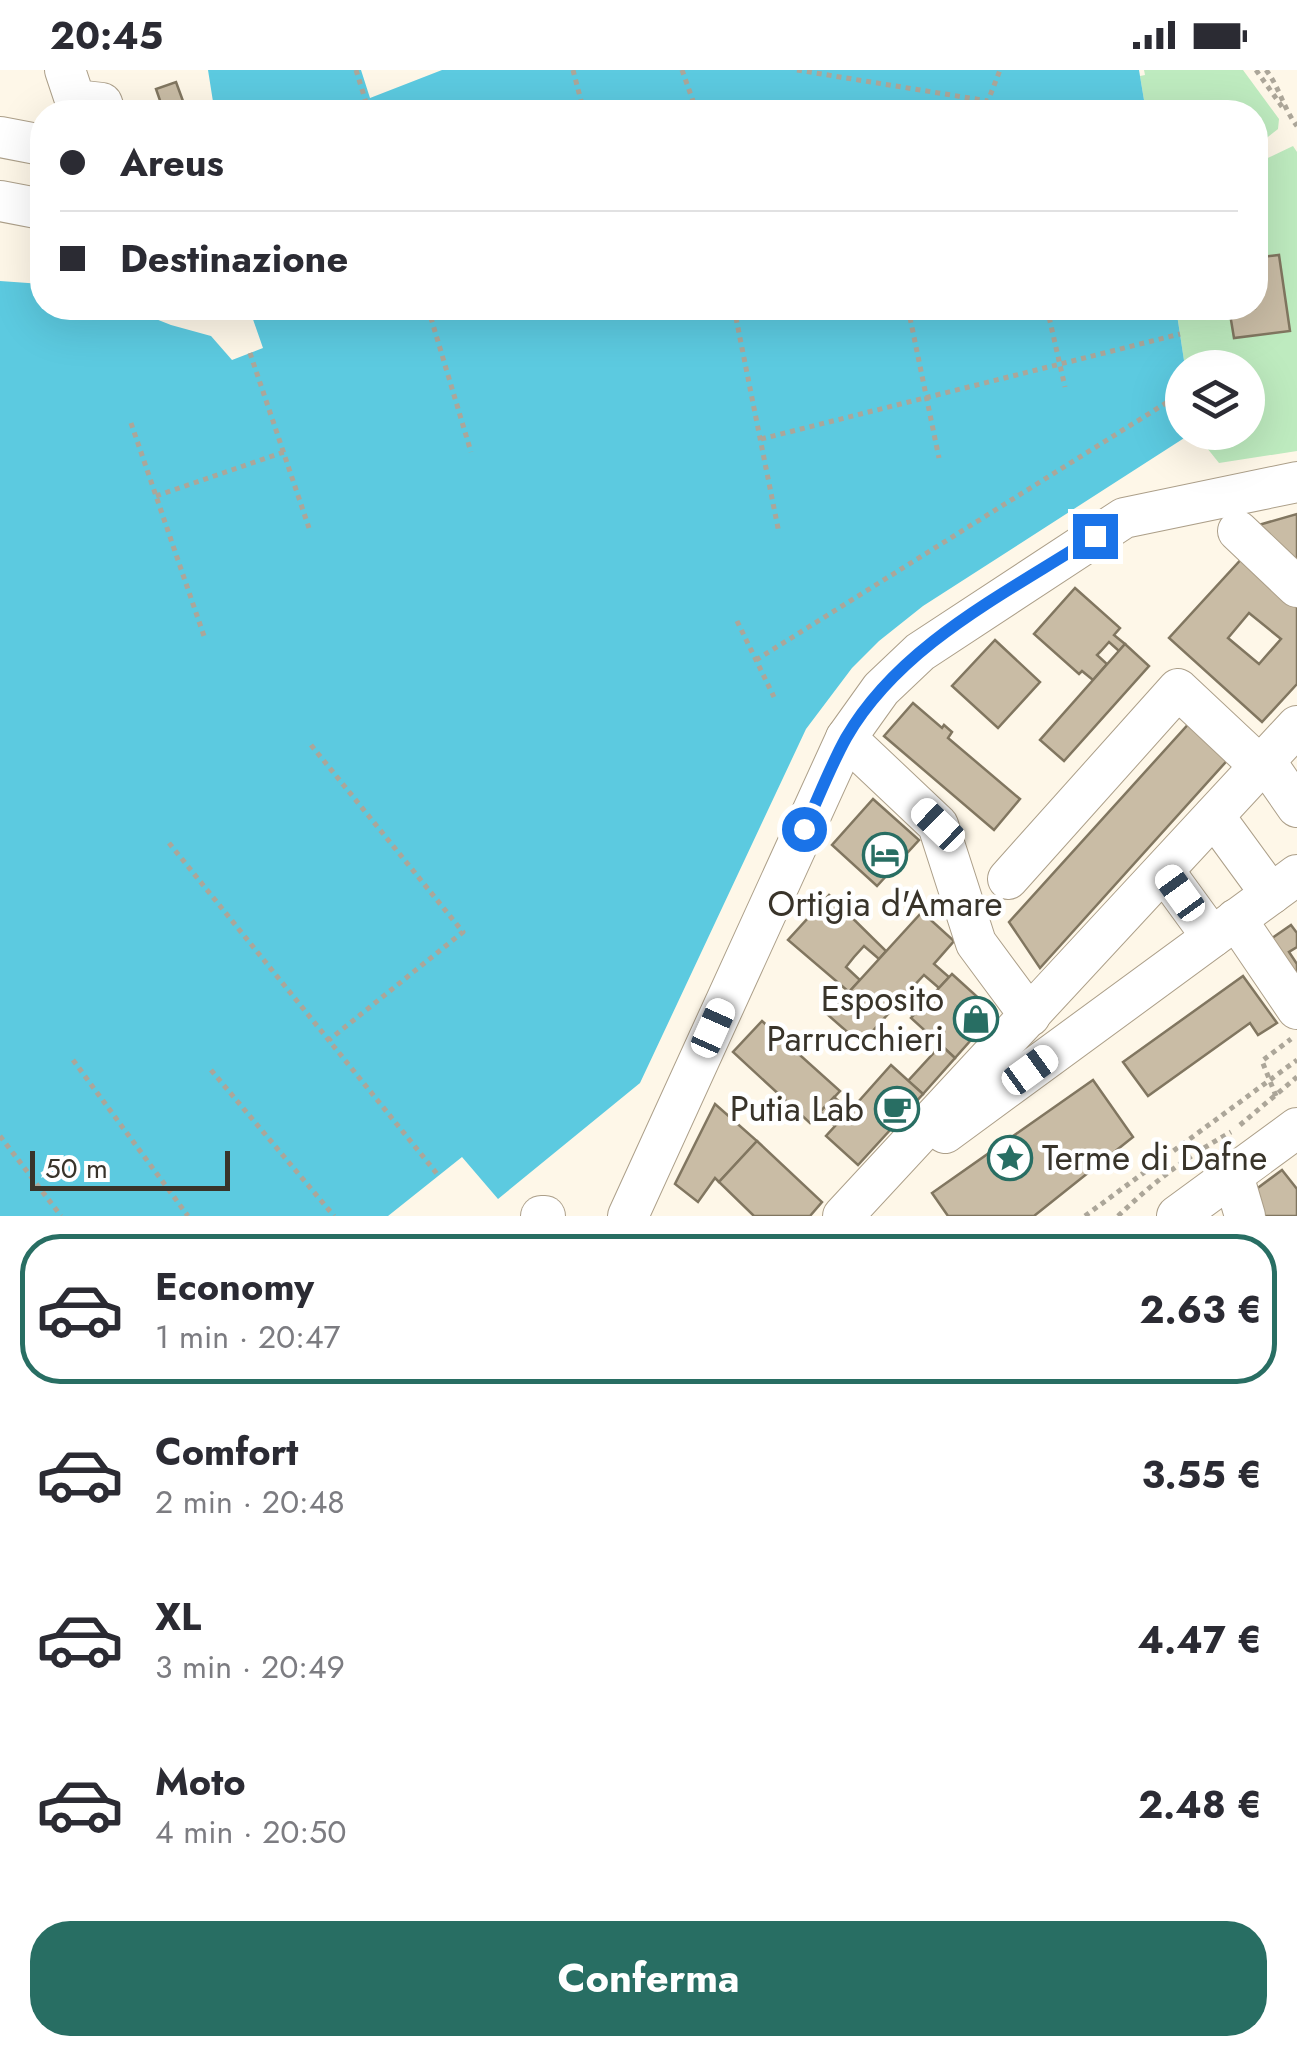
<!DOCTYPE html>
<html lang="it">
<head>
<meta charset="utf-8">
<style>
	:root { --surface:#fff; --page:#f7f7f7; --text:#2b2b33; --muted:#7c7c81; --line:#e1e1e2; --accent:#286e63 }
	body { margin:0; font-family:Jost,sans-serif; background:var(--page); color:var(--text); height:100vh; display:flex; flex-direction:column; font-size:38px; white-space:nowrap }
	* { box-sizing:border-box; margin:0 }
	p { font-size:32px; color:var(--muted) }
	.icon { flex:none; width:55px; height:55px; fill:none; stroke:currentColor; stroke-width:2; stroke-linecap:round; stroke-linejoin:round }
	.map { position:relative; height:1146px; overflow:hidden }
	.side { display:flex; flex-direction:column; background:var(--surface); flex:1 }
	.side>* { flex:none }
	.guide { position:absolute; left:30px; top:30px; width:1238px; height:220px; border-radius:40px; box-shadow:0 10px 40px #0002; display:grid; align-content:center; height:220px; padding:0 30px; background:var(--surface) }
	.fabs { position:absolute; left:1165px; top:280px; display:grid; gap:20px }
	.fabs a { display:grid; place-items:center; width:100px; height:100px; border-radius:50%; background:var(--surface); box-shadow:0 10px 40px #0002; font-size:50px }
	.scale { position:absolute; left:30px; bottom:25px; width:200px; box-sizing:border-box; padding-left:10px; border:5px solid #39342a; border-top:0; font-size:28px; line-height:35px; white-space:nowrap; color:#39342a; -webkit-text-stroke:8px #fff; paint-order:stroke }
	.end { position:absolute; width:45px; height:45px; margin:-22px; border:12px solid #1a73e8; background:#fff; box-shadow:0 0 0 5px #fff }
	.from { border-radius:50% }
	.car { position:absolute; width:30px; height:60px; margin:-30px -15px; border-radius:12px; box-shadow:0 0 8px 2px #0007; background:linear-gradient(#fff 24%,#345 0 40%,#fff 0 76%,#345 0 86%,#fff 0) }
	.guide b { display:flex; align-items:center; gap:35px; height:95px; font-size:38px }
	.guide b+b { border-top:2px solid var(--line) }
	.guide i { width:25px; height:25px; background:var(--text) }
	ul { padding:18px 0 0; list-style:none }
	li { display:flex; align-items:center; gap:30px; height:150px; margin:0 20px 15px; padding:0 10px; border:5px solid transparent; border-radius:40px }
	li div { flex:1 }
	li b { display:block; font-size:38px }
	li em { font-style:normal; font-weight:700 }
	li.current { border-color:var(--accent) }
	li>.icon { width:90px; height:90px; stroke-width:1.5 }
	.cta { display:flex; gap:20px; margin-top:auto; padding:20px 30px }
	.cta a { flex:1; height:115px; border-radius:40px; background:var(--accent); color:#fff; font-size:40px; font-weight:700; line-height:115px; text-align:center }
	.status { display:flex; justify-content:space-between; align-items:center; height:70px; padding:0 50px; background:var(--surface); direction:ltr }
	.status svg { height:28px; fill:currentColor }
	.map>svg:first-child { display:block }
	.green { fill:#beebbf }
	.water { fill:#5ccae0 }
	.building { fill:#c9bca5; stroke:#817660; stroke-width:2.5; fill-rule:evenodd }
	.lines { fill:none; stroke-linecap:round; stroke-linejoin:round }
	.minor-casing { stroke:#ac9f89; stroke-width:42 }
	.path { stroke:#aca699; stroke-width:5; stroke-dasharray:5 5; stroke-linecap:butt }
	.minor { stroke:#fff; stroke-width:40 }
	.route { stroke:#1a73e8; stroke-width:12 }
	.labels { text-anchor:middle; stroke-width:9; stroke-linejoin:round; paint-order:stroke }
	.poi-label { font-size:35px; fill:#39342a; stroke:#fff; text-anchor:end }
</style>
</head>
<body>
<div class="status"><b>20:45</b><svg viewBox="0 0 49 12"><path d="M0 12V9h3v3zM5 12V6h3v6zM10 12V3h3v9zM15 12V0h3v12zM26 1h20v11H26zM47 4h2v5h-2z"/></svg></div>
<div class="map">
<svg width="1297" height="1146" viewBox="0 0 1297 1146">
	<rect width="100%" height="100%" fill="#fef7e8"/>
	<!-- green -->
	<g class="green">
		<path d="M 1144,0 L 1243,0 L 1279,49 L 1278,59 L 1255,77 L 1255,42 L 1146,42 L 1140,6 L 1145,5 Z"/>
		<path d="M 1293,76 L 1297,82 L 1297,381 L 1219,393 L 1195,363 L 1248,362 L 1248,298 L 1185,297 L 1176,238 L 1255,238 L 1255,94 Z"/>
	</g>
	<!-- water -->
	<g class="water">
		<path d="M 208,0 L 361,0 L 370,28 L 442,0 L 1139,0 L 1146,42 L 211,42 L 214,38 Z"/>
		<path d="M 0,211 L 42,214 L 42,238 L 128,238 L 171,255 L 211,266 L 232,290 L 263,278 L 249,238 L 1176,238 L 1185,297 L 1182,298 L 1182,362 L 1192,363 L 923,536 L 879,571 L 852,598 L 806,659 L 640,1013 L 498,1129 L 462,1087 L 388,1146 L 0,1146 Z"/>
	</g>
	<!-- building -->
	<g class="building">
		<path d="M 176,12 L 187,42 L 164,42 L 156,19 Z"/>
		<path d="M 1255,143 L 1261,187 L 1279,185 L 1290,261 L 1234,268 L 1229,238 L 1255,238 Z"/>
		<path d="M 1297,444 L 1297,495 L 1255,456 Z"/>
		<path d="M 1246,484 L 1297,530 L 1297,614 L 1262,652 L 1169,568 ZM 1249,543 L 1281,569 L 1259,594 L 1228,568 Z"/>
		<path d="M 1075,518 L 1120,558 L 1114,565 L 1125,574 L 1119,581 L 1109,572 L 1101,581 L 1097,585 L 1107,594 L 1093,610 L 1082,601 L 1079,604 L 1034,564 Z"/>
		<path d="M 995,570 L 1040,612 L 998,658 L 952,616 Z"/>
		<path d="M 1125,574 L 1149,596 L 1064,691 L 1040,670 Z"/>
		<path d="M 913,633 L 942,658 L 944,655 L 952,662 L 948,668 L 1020,729 L 994,760 L 884,666 Z"/>
		<path d="M 1193,649 L 1233,684 L 1040,898 L 1009,852 Z"/>
		<path d="M 873,729 L 919,770 L 877,816 L 832,775 Z"/>
		<path d="M 829,825 L 886,881 L 879,889 L 864,876 L 854,887 L 846,897 L 860,910 L 849,922 L 788,870 Z"/>
		<path d="M 922,842 L 954,871 L 934,894 L 949,907 L 939,918 L 924,905 L 910,920 L 925,933 L 913,946 L 898,933 L 861,974 L 828,945 Z"/>
		<path d="M 1291,855 L 1297,863 L 1297,877 L 1289,882 L 1297,894 L 1297,918 L 1265,873 Z"/>
		<path d="M 952,904 L 995,943 L 955,988 L 911,948 Z"/>
		<path d="M 1243,906 L 1277,953 L 1258,965 L 1250,953 L 1148,1026 L 1123,992 Z"/>
		<path d="M 762,951 L 840,1021 L 810,1053 L 733,982 Z"/>
		<path d="M 941,975 L 955,988 L 923,1024 L 908,1011 Z"/>
		<path d="M 891,995 L 923,1024 L 858,1095 L 826,1066 L 835,1056 L 820,1042 L 834,1027 L 850,1041 Z"/>
		<path d="M 1093,1010 L 1133,1067 L 1034,1146 L 948,1146 L 932,1123 Z"/>
		<path d="M 715,1034 L 757,1071 L 719,1112 L 715,1108 L 698,1132 L 675,1114 Z"/>
		<path d="M 757,1071 L 822,1132 L 810,1146 L 754,1146 L 719,1112 Z"/>
		<path d="M 1282,1100 L 1297,1119 L 1297,1146 L 1262,1146 L 1255,1120 Z"/>
	</g>
	<g class="lines">
		<defs>
			<g id="minor">
				<path d="M 65,0 L 75,30 L 102,33 L 105,42"/>
				<path d="M 0,67 L 42,75"/>
				<path d="M 0,131 L 42,139"/>
				<path d="M 1238,461 L 1297,517"/>
				<path d="M 846,668 L 938,755 L 976,873 L 1030,946"/>
				<path d="M 1265,691 L 1297,737"/>
				<path d="M 1214,746 L 1271,824"/>
				<path d="M 1164,801 L 1212,867"/>
				<path d="M 1008,809 L 1178,619 L 1260,696"/>
				<path d="M 1236,849 L 1297,939"/>
				<path d="M 945,1063 L 1297,805"/>
				<path d="M 1233,1105 L 1245,1146"/>
				<path d="M 541,1146 L 545,1146"/>
				<path d="M 628,1146 L 846,668 L 881,619 L 920,582 L 1124,448 L 1297,412"/>
				<path d="M 843,1146 L 1297,656"/>
				<path d="M 1177,1146 L 1297,1058"/>
			</g>
		</defs>
		<!-- minor casing -->
		<use href="#minor" class="minor-casing"/>
		<!-- path -->
		<g class="path">
			<path d="M 356,0 L 369,42"/>
			<path d="M 573,0 L 584,42"/>
			<path d="M 682,0 L 697,42"/>
			<path d="M 797,0 L 988,31 L 1000,0"/>
			<path d="M 1256,0 L 1283,38"/>
			<path d="M 1266,0 C 1280,18 1283,38 1297,56"/>
			<path d="M 428,238 L 471,382"/>
			<path d="M 734,238 L 779,463"/>
			<path d="M 908,238 L 939,388"/>
			<path d="M 1047,238 L 1065,317"/>
			<path d="M 250,283 L 309,458"/>
			<path d="M 131,353 L 204,566"/>
			<path d="M 761,369 L 1180,264"/>
			<path d="M 156,426 L 284,382"/>
			<path d="M 737,551 L 774,627"/>
			<path d="M 756,590 L 1182,323"/>
			<path d="M 311,675 L 463,862 L 329,970"/>
			<path d="M 169,773 L 438,1105"/>
			<path d="M 73,990 L 188,1146"/>
			<path d="M 211,1000 L 334,1146"/>
			<path d="M 1276,1026 L 1262,991 L 1291,969"/>
			<path d="M 1240,1055 L 1297,1007"/>
			<path d="M 0,1066 L 61,1146"/>
			<path d="M 1085,1146 L 1297,990"/>
			<path d="M 1118,1146 C 1155,1111 1186,1087 1231,1062"/>
		</g>
		<!-- minor -->
		<use href="#minor" class="minor"/>
	</g>
	<g class="lines">
		<!-- route -->
		<path class="route" d="M 804,759 C 818,729 830,697 846,668 C 900,574 1007,523 1095,466"/>
	</g>
	<!-- icons -->
	<defs>
		<symbol id="hotel-ring" viewBox="-11 -11 22 22"><circle r="9.5" fill="#fff" stroke="#286e63" stroke-width="1.5"/><path d="M-6-4.5h1.5V1H6V5H4.5V3h-9V5H-6ZM-4 0a1.8 1.8 0 1 1 3.6 0ZM.5 0V-2.5h3Q6-2.5 6 0Z" fill="#286e63"/></symbol>
		<symbol id="shop-ring" viewBox="-11 -11 22 22"><circle r="9.5" fill="#fff" stroke="#286e63" stroke-width="1.5"/><path d="M-5-2.5h2.3a2.7 3.5 0 0 1 5.4 0H5L5.5 6h-11ZM-1.5-2.5h3a1.5 2.3 0 0 0-3 0Z" fill="#286e63"/></symbol>
		<symbol id="cafe-ring" viewBox="-11 -11 22 22"><circle r="9.5" fill="#fff" stroke="#286e63" stroke-width="1.5"/><path d="M-5.5-4.5H6V0H3Q3 3.5 0 3.5H-2.5Q-5.5 3.5-5.5 0ZM3-3.2v2h1.7v-2ZM-6 4.5H4V6H-6Z" fill="#286e63"/></symbol>
		<symbol id="sight-ring" viewBox="-11 -11 22 22"><circle r="9.5" fill="#fff" stroke="#286e63" stroke-width="1.5"/><path d="M0-6L1.8-2.2L6-1.7L2.9 1.2L3.7 5.4L0 3.3L-3.7 5.4L-2.9 1.2L-6-1.7L-1.8-2.2Z" fill="#286e63"/></symbol>
	</defs>
	<g fill-rule="evenodd">
		<use href="#hotel-ring" x="860" y="760" width="50" height="50"/>
		<use href="#shop-ring" x="951" y="924" width="50" height="50"/>
		<use href="#cafe-ring" x="872" y="1014" width="50" height="50"/>
		<use href="#sight-ring" x="985" y="1063" width="50" height="50"/>
	</g>
	<g class="labels">
		<!-- poi labels -->
		<g class="poi-label">
			<text x="885" y="846" text-anchor="middle">Ortigia d'Amare</text>
			<text x="944" y="941">Esposito<tspan x="944" dy="40">Parrucchieri</tspan></text>
			<text x="864" y="1051">Putia Lab</text>
			<text x="1042" y="1100" text-anchor="start">Terme di Dafne</text>
		</g>
	</g>
</svg>
<div class="fabs">
<a><svg class="icon" aria-label="layers" viewBox="0 0 24 24"><path d="M12 4l9 5-9 5-9-5zM3 14l9 5 9-5"/></svg></a>
</div>
<div class="scale">50 m</div>
<i class="end from" style="left:804px;top:759px"></i>
<i class="end" style="left:1095px;top:466px"></i>
<i class="car" style="left:938px;top:755px;rotate:314deg"></i>
<i class="car" style="left:1180px;top:823px;rotate:324deg"></i>
<i class="car" style="left:713px;top:958px;rotate:24deg"></i>
<i class="car" style="left:1030px;top:1000px;rotate:54deg"></i>
<div class="guide">
<b><i class="from"></i>Areus</b>
<b><i></i>Destinazione</b>
</div>
</div>
<section class="side">
<ul>
<li class="current"><svg class="icon" aria-label="car" viewBox="0 0 24 24"><path d="M5 17H2v-5l4-1 3-4h7l3 4 3 1v5h-3M9 17h6M6 11h13"/><circle cx="7" cy="17" r="2"/><circle cx="17" cy="17" r="2"/></svg><div><b>Economy</b><p>1 min · 20:47</p></div><em>2.63 €</em></li>
<li><svg class="icon" aria-label="car" viewBox="0 0 24 24"><path d="M5 17H2v-5l4-1 3-4h7l3 4 3 1v5h-3M9 17h6M6 11h13"/><circle cx="7" cy="17" r="2"/><circle cx="17" cy="17" r="2"/></svg><div><b>Comfort</b><p>2 min · 20:48</p></div><em>3.55 €</em></li>
<li><svg class="icon" aria-label="car" viewBox="0 0 24 24"><path d="M5 17H2v-5l4-1 3-4h7l3 4 3 1v5h-3M9 17h6M6 11h13"/><circle cx="7" cy="17" r="2"/><circle cx="17" cy="17" r="2"/></svg><div><b>XL</b><p>3 min · 20:49</p></div><em>4.47 €</em></li>
<li><svg class="icon" aria-label="car" viewBox="0 0 24 24"><path d="M5 17H2v-5l4-1 3-4h7l3 4 3 1v5h-3M9 17h6M6 11h13"/><circle cx="7" cy="17" r="2"/><circle cx="17" cy="17" r="2"/></svg><div><b>Moto</b><p>4 min · 20:50</p></div><em>2.48 €</em></li>
</ul>
<div class="cta"><a>Conferma</a></div>
</section>
</body>
</html>
